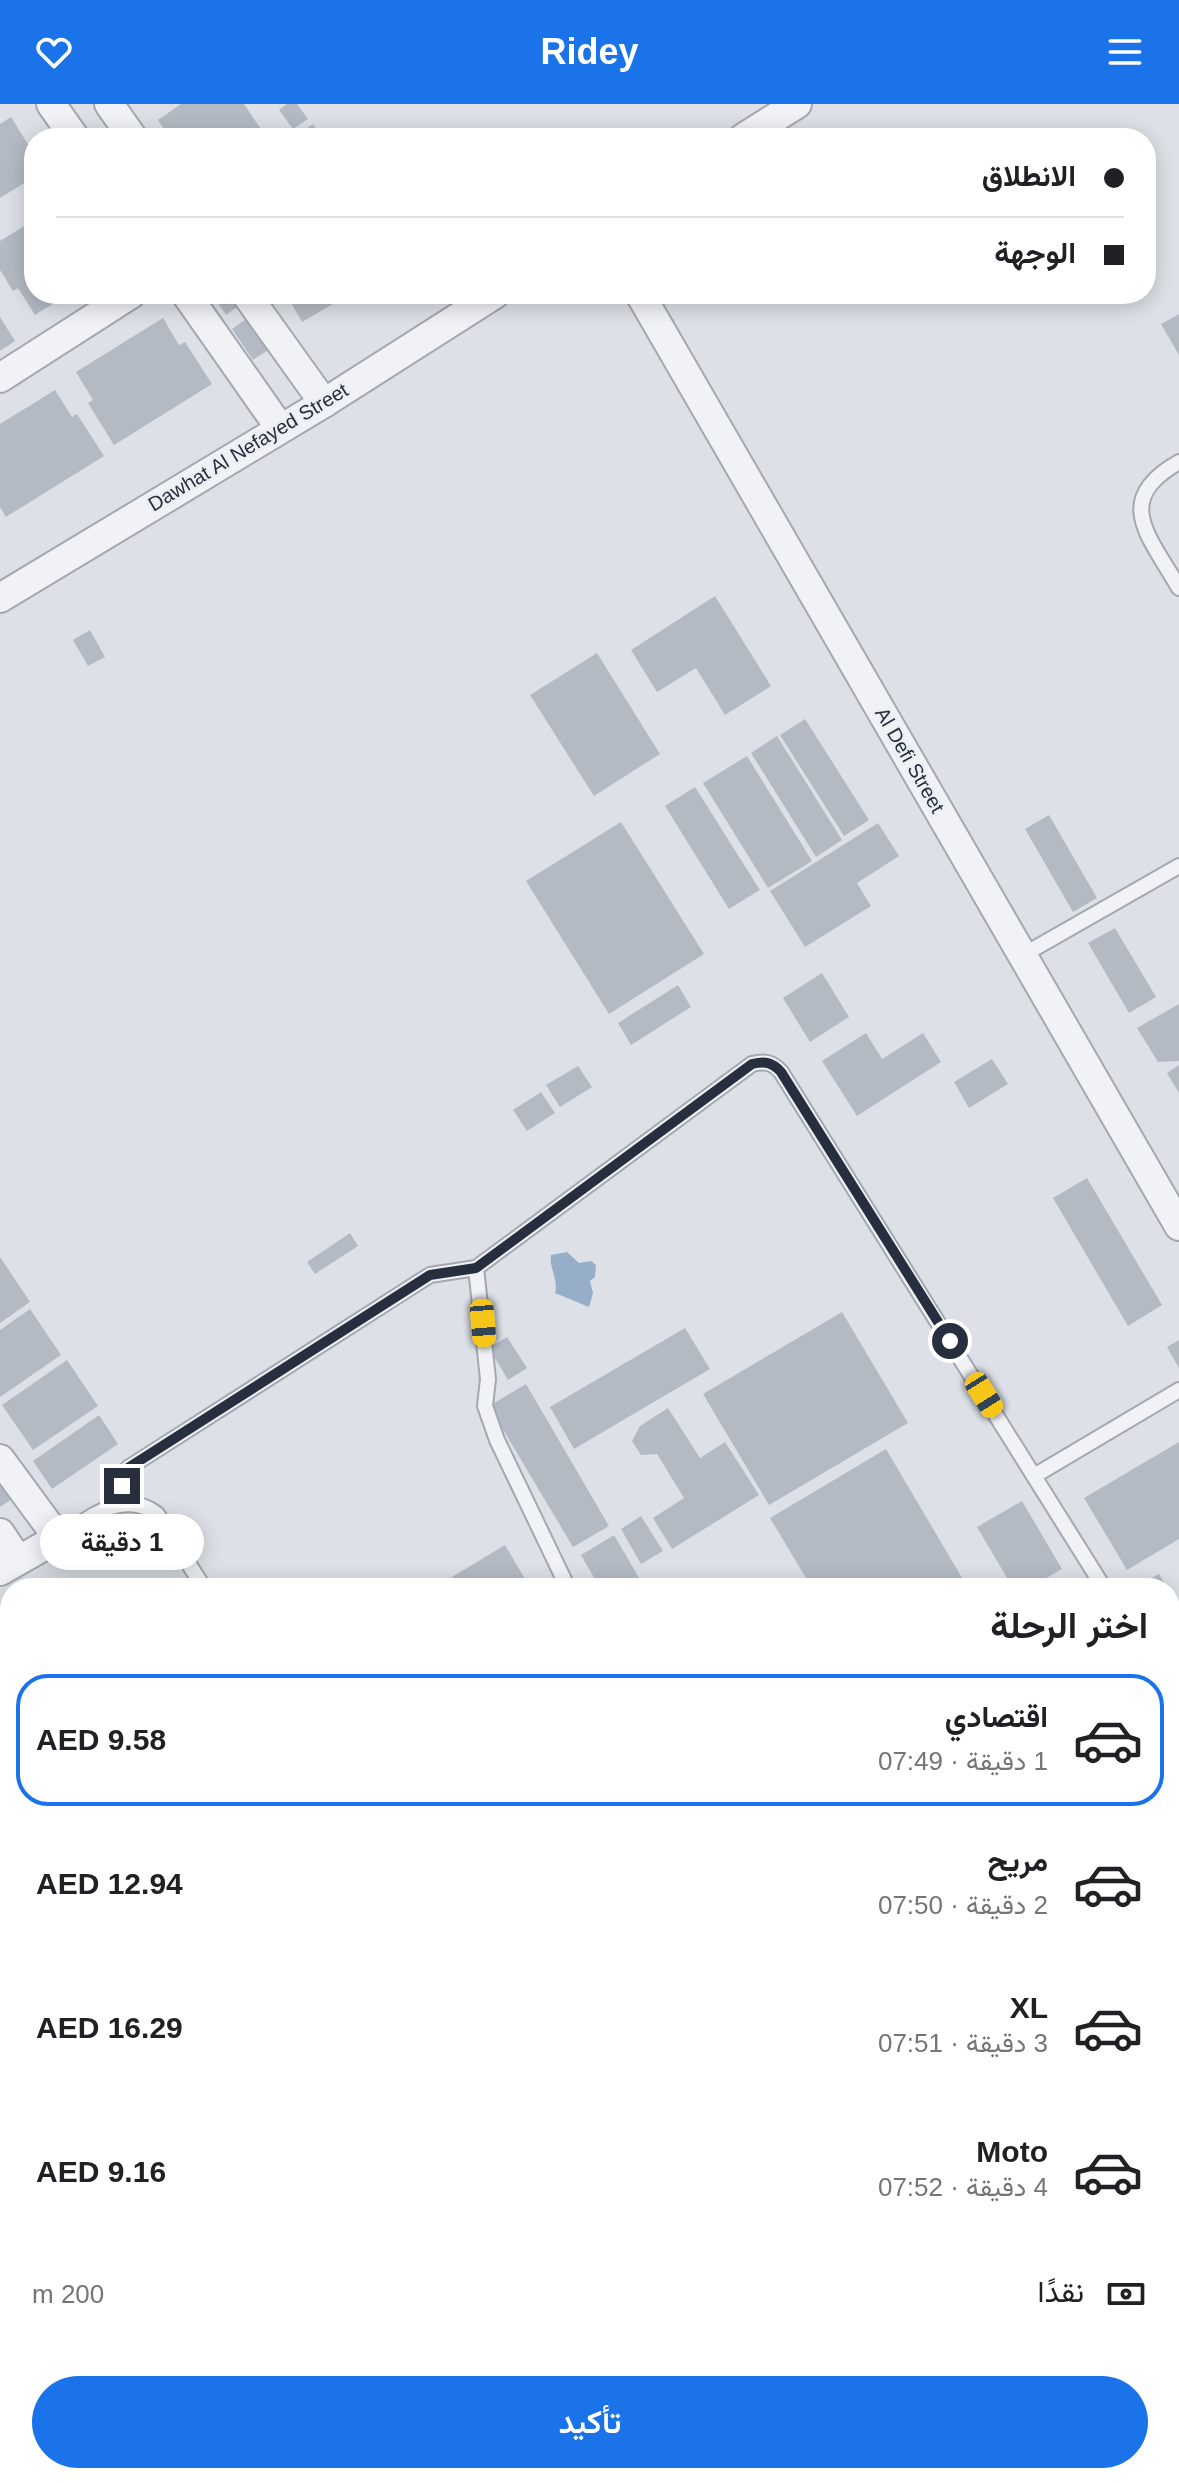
<!DOCTYPE html>
<html lang="ar">
<head>
<meta charset="utf-8">
<style>
	:root { --surface:#fff; --page:#f6f6f6; --text:#202124; --muted:#757577; --line:#e0e0e0; --accent:#1a73e8 }
	body { margin:0; font-family:Arial,Vazirmatn,sans-serif; background:var(--page); color:var(--text); direction:rtl; height:100vh; display:flex; flex-direction:column; font-size:30px; white-space:nowrap }
	* { box-sizing:border-box; margin:0 }
	p { font-size:26px; color:var(--muted) }
	.icon { flex:none; width:44px; height:44px; fill:none; stroke:currentColor; stroke-width:2; stroke-linecap:round; stroke-linejoin:round }
	.map { position:relative; flex:1; overflow:hidden; direction:ltr }
	.panel { position:absolute; left:0px; top:1474px; width:1180px; height:906px; display:flex; flex-direction:column; background:var(--surface); border-radius:32px 32px 0 0; box-shadow:0 4px 20px #0003; direction:rtl }
	.panel>* { flex:none }
	.top-card { position:absolute; left:24px; top:24px; width:1132px; height:176px; border-radius:32px; box-shadow:0 4px 20px #0003; direction:rtl; display:grid; align-content:center; height:176px; padding:0 32px; background:var(--surface) }
	.end { position:absolute; width:36px; height:36px; margin:-18px; border:10px solid #272f3e; background:#fff; box-shadow:0 0 0 4px #fff }
	.from { border-radius:50% }
	.bubble { position:absolute; height:56px; border-radius:28px; background:var(--surface); box-shadow:0 4px 20px #0003; font-size:26px; font-weight:600; line-height:56px; text-align:center; direction:rtl }
	.car { position:absolute; width:24px; height:48px; margin:-24px -12px; border-radius:10px; box-shadow:0 0 6px 2px #0007; background:linear-gradient(#f5c518 24%,#345 0 40%,#f5c518 0 76%,#345 0 86%,#f5c518 0) }
	.top-card b { display:flex; align-items:center; gap:28px; height:76px; font-size:30px }
	.top-card b+b { border-top:2px solid var(--line) }
	.top-card i { width:20px; height:20px; background:var(--text) }
	ul { padding:0; list-style:none }
	li { display:flex; align-items:center; gap:24px; height:132px; margin:0 16px 12px; padding:0 16px; border:4px solid transparent; border-radius:32px }
	li div { flex:1 }
	li b { display:block; font-size:30px }
	li em { font-style:normal; font-weight:600 }
	li.active { border-color:var(--accent) }
	li>.icon { width:72px; height:72px; stroke-width:1.5 }
	h2 { padding:0 32px; font-size:36px; line-height:96px }
	.pay { display:flex; align-items:center; gap:20px; height:88px; padding:0 32px; font-size:30px }
	.pay p { margin-inline-start:auto }
	.button { display:flex; gap:16px; margin-top:auto; padding:16px 32px }
	.button a { flex:1; height:92px; border-radius:48px; background:var(--accent); color:#fff; font-size:32px; font-weight:600; line-height:92px; text-align:center }
	header { display:flex; justify-content:space-between; align-items:center; height:104px; padding:0 32px; background:var(--accent); color:#fff; font-size:36px; font-weight:600 }
	.map>svg:first-child { display:block }
	.water { fill:#97aec8 }
	.building { fill:#b4bac4 }
	.lines { fill:none; stroke-linecap:round; stroke-linejoin:round }
	.lane-casing { stroke:#a3a8b1; stroke-width:18 }
	.street-casing { stroke:#a3a8b1; stroke-width:32 }
	.lane { stroke:#f0f2f6; stroke-width:14 }
	.street { stroke:#f0f2f6; stroke-width:28 }
	.route { stroke:#272f3e; stroke-width:10 }
	.labels { text-anchor:middle; stroke-width:6; stroke-linejoin:round; paint-order:stroke }
	.street-label { font-size:20px; fill:#272f3e; stroke:#ecf0f5 }
</style>
</head>
<body>
<header><svg class="icon" aria-label="menu" viewBox="0 0 24 24"><path d="M4 6h16M4 12h16M4 18h16"/></svg>Ridey<svg class="icon" aria-label="heart" viewBox="0 0 24 24"><path d="M12 20l-8-8c-3-5 5-10 8-4 3-6 11-1 8 4z"/></svg></header>
<div class="map">
<svg width="1179" height="2379" viewBox="0 0 1179 2379">
	<rect width="100%" height="100%" fill="#dde1e7"/>
	<!-- water -->
	<path class="water" d="M 567,1148 L 579,1159 L 591,1157 L 596,1161 L 595,1173 L 590,1177 L 593,1189 L 589,1203 L 555,1189 C 559,1176 549,1165 551,1151 Z"/>
	<!-- building -->
	<g class="building">
		<path d="M 181,0 L 244,0 L 267,34 L 170,34 L 158,16 Z"/>
		<path d="M 287,0 L 297,0 L 308,15 L 293,25 L 279,6 Z"/>
		<path d="M 11,13 L 34,50 L 34,73 L 0,94 L 0,20 Z"/>
		<path d="M 313,20 L 322,34 L 299,34 L 297,31 Z"/>
		<path d="M 34,116 L 34,190 L 69,190 L 35,211 L 18,184 L 13,187 L 0,166 L 0,137 Z"/>
		<path d="M 212,190 L 235,190 L 241,200 L 226,211 Z"/>
		<path d="M 286,190 L 350,190 L 302,218 Z"/>
		<path d="M 1179,210 L 1179,251 L 1161,220 Z"/>
		<path d="M 252,211 L 273,243 L 253,256 L 232,225 Z"/>
		<path d="M 0,213 L 15,237 L 0,247 Z"/>
		<path d="M 163,214 L 179,241 L 185,238 L 212,280 L 114,341 L 88,299 L 93,296 L 76,268 Z"/>
		<path d="M 55,286 L 72,313 L 77,310 L 104,352 L 6,413 L 0,403 L 0,320 Z"/>
		<path d="M 715,492 L 771,582 L 725,611 L 696,564 L 657,588 L 631,546 Z"/>
		<path d="M 90,526 L 105,553 L 88,562 L 73,536 Z"/>
		<path d="M 597,549 L 660,650 L 594,692 L 530,591 Z"/>
		<path d="M 805,615 L 869,716 L 844,732 L 780,631 Z"/>
		<path d="M 777,632 L 842,736 L 816,753 L 751,649 Z"/>
		<path d="M 747,652 L 812,757 L 768,784 L 703,679 Z"/>
		<path d="M 695,683 L 760,786 L 729,805 L 665,702 Z"/>
		<path d="M 1049,711 L 1097,794 L 1073,808 L 1025,725 Z"/>
		<path d="M 621,718 L 704,850 L 609,910 L 526,777 Z"/>
		<path d="M 878,719 L 899,752 L 857,779 L 871,802 L 805,843 L 770,787 Z"/>
		<path d="M 1115,824 L 1156,893 L 1129,909 L 1088,839 Z"/>
		<path d="M 822,869 L 849,913 L 810,938 L 783,894 Z"/>
		<path d="M 678,881 L 691,903 L 631,941 L 618,919 Z"/>
		<path d="M 1179,900 L 1179,957 L 1158,958 L 1137,924 Z"/>
		<path d="M 866,929 L 882,955 L 923,929 L 941,958 L 857,1012 L 822,957 Z"/>
		<path d="M 992,955 L 1008,980 L 969,1004 L 954,978 Z"/>
		<path d="M 1179,961 L 1179,989 L 1167,969 Z"/>
		<path d="M 578,962 L 592,983 L 560,1003 L 546,981 Z"/>
		<path d="M 541,988 L 555,1009 L 527,1027 L 513,1006 Z"/>
		<path d="M 1087,1074 L 1162,1201 L 1128,1222 L 1053,1094 Z"/>
		<path d="M 350,1129 L 358,1142 L 315,1170 L 307,1158 Z"/>
		<path d="M 0,1153 L 30,1198 L 0,1219 Z"/>
		<path d="M 30,1205 L 61,1251 L 0,1293 L 0,1226 Z"/>
		<path d="M 842,1208 L 908,1319 L 769,1401 L 703,1290 Z"/>
		<path d="M 685,1224 L 710,1265 L 574,1345 L 550,1303 Z"/>
		<path d="M 507,1233 L 527,1264 L 508,1276 L 489,1244 Z"/>
		<path d="M 1179,1236 L 1179,1264 L 1167,1243 Z"/>
		<path d="M 67,1256 L 98,1302 L 33,1346 L 2,1301 Z"/>
		<path d="M 526,1280 L 609,1422 L 573,1443 L 489,1302 Z"/>
		<path d="M 668,1304 L 700,1354 L 725,1338 L 759,1391 L 672,1445 L 653,1414 L 684,1394 L 657,1350 L 641,1351 L 632,1337 L 640,1322 Z"/>
		<path d="M 99,1311 L 118,1340 L 52,1385 L 33,1357 Z"/>
		<path d="M 1179,1338 L 1179,1435 L 1127,1466 L 1084,1394 Z"/>
		<path d="M 886,1345 L 968,1484 L 812,1484 L 770,1414 Z"/>
		<path d="M 0,1367 L 17,1392 L 0,1403 Z"/>
		<path d="M 1022,1397 L 1062,1465 L 1029,1484 L 1013,1484 L 977,1423 Z"/>
		<path d="M 641,1412 L 663,1447 L 641,1460 L 621,1425 Z"/>
		<path d="M 614,1431 L 645,1484 L 600,1484 L 581,1451 Z"/>
		<path d="M 505,1441 L 525,1475 L 509,1484 L 459,1484 L 452,1473 Z"/>
		<path d="M 1159,1470 L 1167,1484 L 1134,1484 Z"/>
		<path d="M 1170,1489 L 1179,1504 L 1179,1530 L 1170,1535 Z"/>
		<path d="M 1177,1548 L 1179,1584 L 1173,1588 L 1170,1582 L 1170,1552 Z"/>
		<path d="M 0,1617 L 10,1632 L 10,1655 L 0,1662 Z"/>
		<path d="M 0,1689 L 10,1703 L 10,1746 L 0,1753 Z"/>
		<path d="M 1170,1730 L 1179,1745 L 1179,1785 L 1170,1790 Z"/>
		<path d="M 1179,1858 L 1179,1917 L 1170,1902 L 1170,1864 Z"/>
		<path d="M 0,1923 L 10,1939 L 10,1946 L 0,1952 Z"/>
		<path d="M 0,1976 L 10,1992 L 10,2034 L 0,2040 Z"/>
		<path d="M 1179,1993 L 1179,2155 L 1170,2139 L 1170,1998 Z"/>
		<path d="M 0,2065 L 10,2081 L 10,2099 L 0,2106 Z"/>
		<path d="M 0,2139 L 10,2155 L 10,2178 L 0,2184 Z"/>
		<path d="M 1179,2315 L 1179,2367 L 1166,2375 L 1163,2370 L 1170,2370 L 1170,2321 Z"/>
		<path d="M 56,2370 L 124,2370 L 121,2372 L 125,2379 L 62,2379 Z"/>
		<path d="M 145,2370 L 171,2370 L 177,2379 L 141,2379 L 138,2374 Z"/>
		<path d="M 191,2370 L 224,2370 L 227,2374 L 219,2379 L 188,2379 L 185,2374 Z"/>
		<path d="M 250,2370 L 323,2370 L 308,2379 L 256,2379 Z"/>
		<path d="M 512,2370 L 541,2370 L 543,2374 L 533,2379 L 516,2379 Z"/>
		<path d="M 832,2370 L 875,2370 L 877,2373 L 868,2379 L 838,2379 Z"/>
		<path d="M 1096,2370 L 1143,2370 L 1148,2379 L 1081,2379 Z"/>
	</g>
	<g class="lines">
		<defs>
			<g id="lane">
				<path d="M 1179,358 C 1111,396 1150,433 1179,484"/>
				<path d="M 1023,851 L 1179,762"/>
				<path d="M 476,1164 L 488,1275 L 485,1302 L 497,1336 L 568,1484"/>
				<path d="M 1034,1372 L 1179,1286"/>
				<path d="M 117,1399 L 128,1364 L 430,1171 L 476,1164 L 752,960 C 765,957 772,958 781,968 L 1104,1484"/>
				<path d="M 58,1434 C 89,1415 122,1384 157,1410 L 204,1484"/>
				<path d="M 1170,1835 L 1179,1831"/>
				<path d="M 1170,2248 L 1179,2252"/>
			</g>
			<g id="street">
				<path d="M 51,0 L 75,34"/>
				<path d="M 109,0 L 133,34"/>
				<path d="M 743,34 L 797,0"/>
				<path d="M 186,190 L 280,324"/>
				<path d="M 246,190 L 324,299"/>
				<path d="M 640,190 L 1179,1122"/>
				<path d="M 0,274 L 131,190"/>
				<path d="M 0,494 L 324,299 L 495,190"/>
				<path d="M 0,1355 L 58,1434 L 0,1467"/>
				<path d="M 0,1429 L 18,1456"/>
				<path d="M 0,1572 L 10,1588"/>
				<path d="M 1170,1629 L 1179,1624"/>
				<path d="M 0,1871 L 10,1866"/>
				<path d="M 0,2324 L 10,2318"/>
				<path d="M 501,2370 L 506,2379"/>
				<path d="M 389,2379 L 404,2370"/>
			</g>
		</defs>
		<!-- lane casing -->
		<use href="#lane" class="lane-casing"/>
		<!-- street casing -->
		<use href="#street" class="street-casing"/>
		<!-- lane -->
		<use href="#lane" class="lane"/>
		<!-- street -->
		<use href="#street" class="street"/>
	</g>
	<g class="lines">
		<!-- route -->
		<path class="route" d="M 122,1382 L 128,1364 L 430,1171 L 476,1164 L 752,960 C 765,957 772,958 781,968 L 950,1237"/>
	</g>
	<g class="labels">
		<!-- street labels -->
		<g class="street-label">
			<text transform="translate(248 343) rotate(-31)" y="7">Dawhat Al Nefayed Street</text>
			<text transform="translate(910 656) rotate(60)" y="7">Al Defi Street</text>
		</g>
	</g>
</svg>
<i class="end from" style="left:950px;top:1237px"></i>
<i class="end" style="left:122px;top:1382px"></i>
<div class="bubble" style="left:40px;top:1410px;width:164px">1 دقيقة</div>
<i class="car" style="left:483px;top:1219px;rotate:175deg"></i>
<i class="car" style="left:984px;top:1291px;rotate:148deg"></i>
<div class="top-card">
<b><i class="from"></i>الانطلاق</b>
<b><i></i>الوجهة</b>
</div>
<section class="panel">
<h2>اختر الرحلة</h2>
<ul>
<li class="active"><svg class="icon" aria-label="car" viewBox="0 0 24 24"><path d="M5 17H2v-5l4-1 3-4h7l3 4 3 1v5h-3M9 17h6M6 11h13"/><circle cx="7" cy="17" r="2"/><circle cx="17" cy="17" r="2"/></svg><div><b>اقتصادي</b><p>1 دقيقة · 07:49</p></div><em>AED 9.58</em></li>
<li><svg class="icon" aria-label="car" viewBox="0 0 24 24"><path d="M5 17H2v-5l4-1 3-4h7l3 4 3 1v5h-3M9 17h6M6 11h13"/><circle cx="7" cy="17" r="2"/><circle cx="17" cy="17" r="2"/></svg><div><b>مريح</b><p>2 دقيقة · 07:50</p></div><em>AED 12.94</em></li>
<li><svg class="icon" aria-label="car" viewBox="0 0 24 24"><path d="M5 17H2v-5l4-1 3-4h7l3 4 3 1v5h-3M9 17h6M6 11h13"/><circle cx="7" cy="17" r="2"/><circle cx="17" cy="17" r="2"/></svg><div><b>XL</b><p>3 دقيقة · 07:51</p></div><em>AED 16.29</em></li>
<li><svg class="icon" aria-label="car" viewBox="0 0 24 24"><path d="M5 17H2v-5l4-1 3-4h7l3 4 3 1v5h-3M9 17h6M6 11h13"/><circle cx="7" cy="17" r="2"/><circle cx="17" cy="17" r="2"/></svg><div><b>Moto</b><p>4 دقيقة · 07:52</p></div><em>AED 9.16</em></li>
</ul>
<div class="pay"><svg class="icon" aria-label="cash" viewBox="0 0 24 24"><path d="M3 7h18v10H3z"/><circle cx="12" cy="12" r="2"/></svg>نقدًا<p>200 m</p></div>
<div class="button"><a>تأكيد</a></div>
</section>
</div>
</body>
</html>
